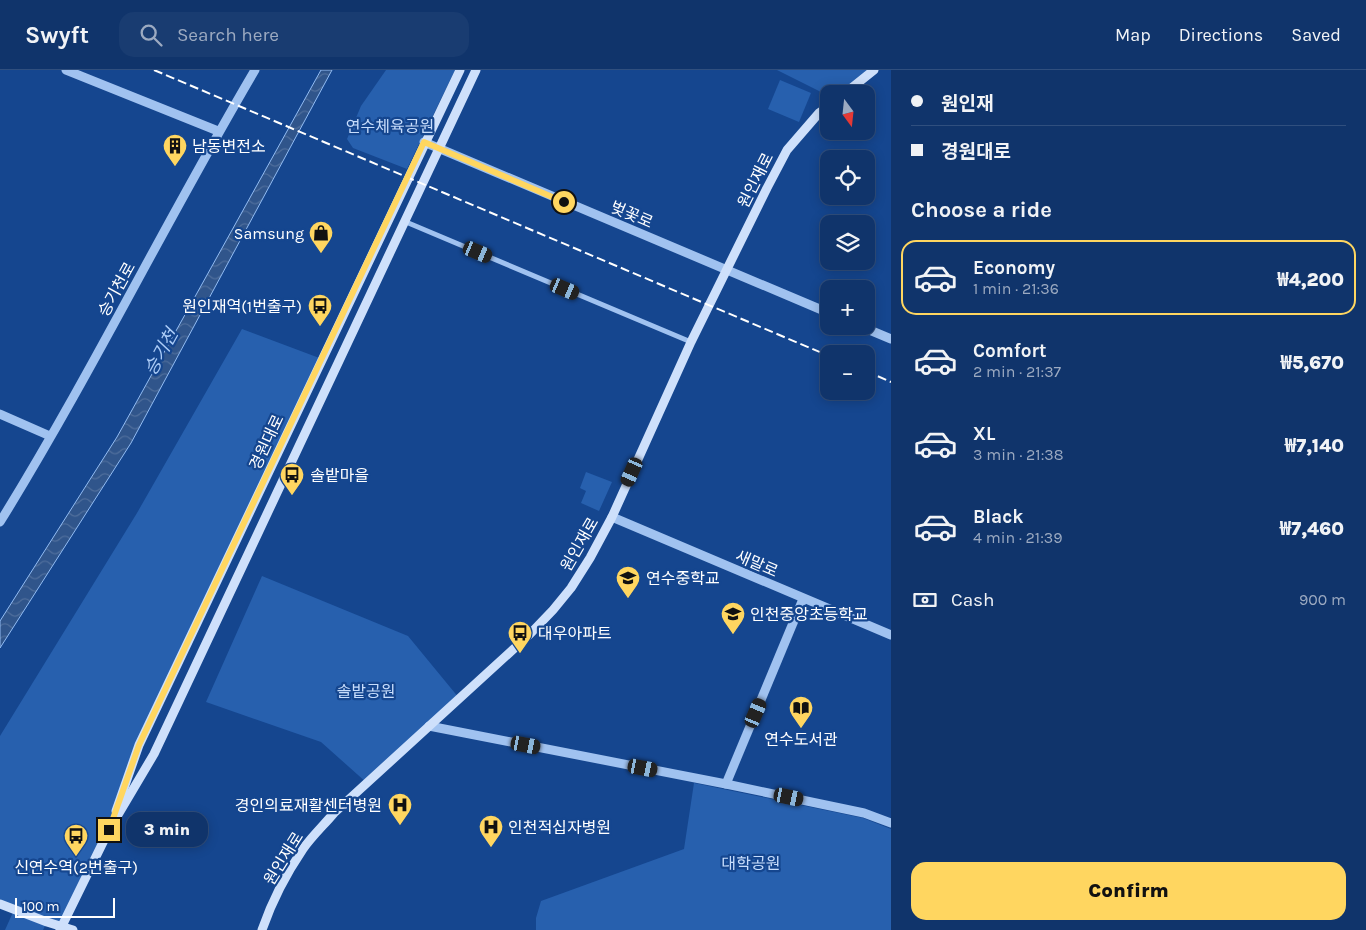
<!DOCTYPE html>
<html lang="en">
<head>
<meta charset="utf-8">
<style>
	:root { --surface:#10346b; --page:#193c71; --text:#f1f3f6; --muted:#9caac1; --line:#304f7e; --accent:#ffd660 }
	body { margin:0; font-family:Karla,"Noto Sans KR",sans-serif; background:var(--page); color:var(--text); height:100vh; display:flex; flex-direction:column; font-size:19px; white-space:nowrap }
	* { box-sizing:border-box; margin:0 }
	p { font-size:16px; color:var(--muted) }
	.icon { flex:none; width:28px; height:28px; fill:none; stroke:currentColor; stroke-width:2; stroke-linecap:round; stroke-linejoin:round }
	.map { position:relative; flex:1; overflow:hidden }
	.drawer { display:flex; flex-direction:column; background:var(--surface); width:475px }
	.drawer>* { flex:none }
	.top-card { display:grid; align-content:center; height:110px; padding:0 20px; background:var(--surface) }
	.needle { width:32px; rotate:165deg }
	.controls { position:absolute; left:820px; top:15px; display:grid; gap:10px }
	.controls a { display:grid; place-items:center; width:55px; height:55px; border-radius:10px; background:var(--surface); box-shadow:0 2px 12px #0003,0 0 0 1px var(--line); font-size:25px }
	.scale { position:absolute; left:15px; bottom:12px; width:100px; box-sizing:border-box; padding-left:5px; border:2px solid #fff; border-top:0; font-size:14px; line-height:18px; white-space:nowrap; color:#fff; -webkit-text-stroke:4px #15468f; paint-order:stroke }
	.end { position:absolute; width:22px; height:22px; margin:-11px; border:6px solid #ffd660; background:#111; box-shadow:0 0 0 2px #111 }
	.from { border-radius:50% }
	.bubble { position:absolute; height:35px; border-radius:15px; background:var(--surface); box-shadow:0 2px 12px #0003,0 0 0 1px var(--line); font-size:16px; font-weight:800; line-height:35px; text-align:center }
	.car { position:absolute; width:15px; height:30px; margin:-15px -8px; border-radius:6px; box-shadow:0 0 4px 1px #0007; background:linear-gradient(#222 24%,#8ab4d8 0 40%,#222 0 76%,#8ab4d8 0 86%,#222 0) }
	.top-card b { display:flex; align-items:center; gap:18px; height:48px; font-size:19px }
	.top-card b+b { border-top:1px solid var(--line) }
	.top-card i { width:12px; height:12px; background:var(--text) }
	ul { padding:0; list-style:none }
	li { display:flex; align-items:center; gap:15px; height:75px; margin:0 10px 8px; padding:0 10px; border:2px solid transparent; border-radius:15px }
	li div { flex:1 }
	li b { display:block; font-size:19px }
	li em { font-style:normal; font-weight:800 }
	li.on { border-color:var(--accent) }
	li>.icon { width:45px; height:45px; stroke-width:1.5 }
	h2 { padding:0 20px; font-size:22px; line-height:60px }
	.pay { display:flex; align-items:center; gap:12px; height:55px; padding:0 20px; font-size:19px }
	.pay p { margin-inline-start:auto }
	.action { display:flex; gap:10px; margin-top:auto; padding:10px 20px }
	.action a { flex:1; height:58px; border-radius:15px; background:var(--accent); color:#111; font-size:20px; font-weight:800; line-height:58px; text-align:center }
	header { display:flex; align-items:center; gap:30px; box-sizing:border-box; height:70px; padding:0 25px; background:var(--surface); border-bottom:1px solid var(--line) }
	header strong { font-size:24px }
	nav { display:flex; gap:28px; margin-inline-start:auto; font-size:18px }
	.search { width:350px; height:45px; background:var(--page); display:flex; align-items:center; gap:12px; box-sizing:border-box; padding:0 18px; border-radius:15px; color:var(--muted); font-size:19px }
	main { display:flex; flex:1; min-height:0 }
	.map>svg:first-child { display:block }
	.park { fill:#2760ae }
	.water { fill:url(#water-waves); stroke:#92bcf3 }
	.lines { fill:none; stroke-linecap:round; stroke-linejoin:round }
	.minor { stroke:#a0c2f0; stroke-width:5 }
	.tertiary { stroke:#a0c2f0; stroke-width:9 }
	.secondary { stroke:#cee0fb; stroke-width:9 }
	.rail { stroke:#fff; stroke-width:2; stroke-dasharray:9 4; stroke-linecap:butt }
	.route { stroke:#ffd660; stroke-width:6 }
	.labels { text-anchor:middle; stroke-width:4.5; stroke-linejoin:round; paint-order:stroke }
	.park-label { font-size:16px; fill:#c7ddfc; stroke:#15468f }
	.poi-label { font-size:16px; fill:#fff; stroke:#15468f; text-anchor:start }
	.street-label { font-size:16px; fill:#fff; stroke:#15468f }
	.water-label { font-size:18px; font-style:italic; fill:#acccf7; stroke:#15468f }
</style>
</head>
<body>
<header>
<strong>Swyft</strong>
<div class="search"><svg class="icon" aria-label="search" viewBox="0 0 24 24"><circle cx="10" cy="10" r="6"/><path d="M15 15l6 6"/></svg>Search here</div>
<nav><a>Map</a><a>Directions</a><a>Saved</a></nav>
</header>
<main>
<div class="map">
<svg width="891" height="860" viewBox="0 0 891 860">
	<defs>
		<pattern id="water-waves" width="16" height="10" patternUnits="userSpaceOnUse" patternTransform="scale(1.25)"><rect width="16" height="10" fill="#30558b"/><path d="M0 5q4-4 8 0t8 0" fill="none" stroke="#4f6e9c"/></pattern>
	</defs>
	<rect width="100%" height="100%" fill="#15468f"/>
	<!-- park -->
	<g class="park">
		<path d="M 386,0 L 455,0 L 407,99 L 353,78 L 347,69 L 361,36 Z"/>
		<path d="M 777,0 L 874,0 L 844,24 L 829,24 L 829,30 L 819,21 Z"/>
		<path d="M 780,10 L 811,23 L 799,52 L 768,39 Z"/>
		<path d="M 242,259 L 322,289 L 139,675 L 109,760 L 61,856 L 0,833 L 0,666 L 137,443 Z"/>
		<path d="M 586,402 L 612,412 L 599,441 L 581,433 L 586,421 L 580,418 Z"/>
		<path d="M 262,506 L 408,566 L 459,628 L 367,713 L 321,672 L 206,632 Z"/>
		<path d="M 694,713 L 863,748 L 891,759 L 891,860 L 536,860 L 536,848 L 541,831 L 684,779 Z"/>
		<path d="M 14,840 L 47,852 L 43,860 L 5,860 Z"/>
	</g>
	<!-- water -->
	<path class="water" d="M 321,0 L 332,0 L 131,373 L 0,578 L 0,551 L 117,367 Z"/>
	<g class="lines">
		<!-- minor -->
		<path class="minor" d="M 406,152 L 691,272"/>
		<!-- tertiary -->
		<g class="tertiary">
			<path d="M 66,0 L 218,61"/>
			<path d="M 424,72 L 829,243"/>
			<path d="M 860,256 L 891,269"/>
			<path d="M 0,344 L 50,366"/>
			<path d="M 612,447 L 891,565"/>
			<path d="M 0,452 C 91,305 167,149 255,0"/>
			<path d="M 429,656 L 726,714 L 864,743 L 891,753"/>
			<path d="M 726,714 L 803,529"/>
		</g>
		<!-- secondary -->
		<g class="secondary">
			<path d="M 844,24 L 874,0"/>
			<path d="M 116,741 L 139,675 L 460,0"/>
			<path d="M 0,834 L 47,852 L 73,860"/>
			<path d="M 60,860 L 109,760 L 154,684 L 476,0"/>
			<path d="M 262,860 C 272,831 286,804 303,779 C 312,766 324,755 334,743 L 530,564 L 553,540 L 571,518 L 590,488 L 612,447 L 691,272 L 767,118 L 787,80 L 819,43 L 829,36"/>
		</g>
		<!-- rail -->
		<g class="rail">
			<path d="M 154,0 L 829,286"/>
			<path d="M 866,301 L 891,312"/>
		</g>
	</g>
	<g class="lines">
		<!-- route -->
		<path class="route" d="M 109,760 L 139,675 L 424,72 L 564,132"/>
	</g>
	<!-- icons -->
	<defs>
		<symbol id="building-pin" viewBox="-11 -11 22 30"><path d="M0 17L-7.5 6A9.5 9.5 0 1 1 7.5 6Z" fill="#ffd660" stroke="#15468f"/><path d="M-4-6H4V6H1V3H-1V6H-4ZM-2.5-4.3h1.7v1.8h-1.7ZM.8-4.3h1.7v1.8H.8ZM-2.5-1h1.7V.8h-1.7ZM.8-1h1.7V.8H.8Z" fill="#111"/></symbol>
		<symbol id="shop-pin" viewBox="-11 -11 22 30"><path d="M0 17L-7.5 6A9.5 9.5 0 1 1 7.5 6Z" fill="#ffd660" stroke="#15468f"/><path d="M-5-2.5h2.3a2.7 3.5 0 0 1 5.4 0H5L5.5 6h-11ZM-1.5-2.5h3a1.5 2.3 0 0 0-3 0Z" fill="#111"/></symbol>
		<symbol id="bus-pin" viewBox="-11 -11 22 30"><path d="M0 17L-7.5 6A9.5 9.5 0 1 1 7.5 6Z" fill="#ffd660" stroke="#15468f"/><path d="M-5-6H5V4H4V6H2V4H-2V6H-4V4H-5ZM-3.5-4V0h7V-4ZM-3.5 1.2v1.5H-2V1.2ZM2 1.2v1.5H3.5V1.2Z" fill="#111"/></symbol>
		<symbol id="school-pin" viewBox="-11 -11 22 30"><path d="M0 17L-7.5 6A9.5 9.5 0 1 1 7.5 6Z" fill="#ffd660" stroke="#15468f"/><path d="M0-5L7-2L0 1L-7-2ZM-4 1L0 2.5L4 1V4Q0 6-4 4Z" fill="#111"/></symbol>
		<symbol id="library-pin" viewBox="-11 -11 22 30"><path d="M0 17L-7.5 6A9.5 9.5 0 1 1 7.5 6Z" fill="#ffd660" stroke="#15468f"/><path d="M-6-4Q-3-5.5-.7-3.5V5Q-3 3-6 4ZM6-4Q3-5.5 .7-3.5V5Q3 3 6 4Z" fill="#111"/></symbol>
		<symbol id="hospital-pin" viewBox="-11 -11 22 30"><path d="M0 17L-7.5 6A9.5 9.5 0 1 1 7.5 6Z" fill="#ffd660" stroke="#15468f"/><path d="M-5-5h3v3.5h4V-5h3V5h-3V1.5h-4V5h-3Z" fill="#111"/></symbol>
	</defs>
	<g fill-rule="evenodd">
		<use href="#building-pin" x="161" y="62" width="28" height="38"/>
		<use href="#shop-pin" x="307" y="149" width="28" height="38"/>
		<use href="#bus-pin" x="306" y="222" width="28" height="38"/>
		<use href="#bus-pin" x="278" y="391" width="28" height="38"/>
		<use href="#school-pin" x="614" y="494" width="28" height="38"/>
		<use href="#school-pin" x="719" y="530" width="28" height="38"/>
		<use href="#bus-pin" x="506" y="549" width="28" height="38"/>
		<use href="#library-pin" x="787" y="624" width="28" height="38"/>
		<use href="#hospital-pin" x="386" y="721" width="28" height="38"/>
		<use href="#hospital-pin" x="477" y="743" width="28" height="38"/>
		<use href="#bus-pin" x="62" y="752" width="28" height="38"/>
	</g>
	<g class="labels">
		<!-- park labels -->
		<g class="park-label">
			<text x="390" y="62">연수체육공원</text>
			<text x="366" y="627">솔밭공원</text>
			<text x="751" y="799">대학공원</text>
		</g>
		<!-- poi labels -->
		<g class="poi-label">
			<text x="192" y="82">남동변전소</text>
			<text x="304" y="169" text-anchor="end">Samsung</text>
			<text x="302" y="242" text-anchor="end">원인재역(1번출구)</text>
			<text x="310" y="411">솔밭마을</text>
			<text x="646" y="514">연수중학교</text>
			<text x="750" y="550">인천중앙초등학교</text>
			<text x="538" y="569">대우아파트</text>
			<text x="801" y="675" text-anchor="middle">연수도서관</text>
			<text x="382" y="741" text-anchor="end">경인의료재활센터병원</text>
			<text x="508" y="763">인천적십자병원</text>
			<text x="76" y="803" text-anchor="middle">신연수역(2번출구)</text>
		</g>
		<!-- street labels -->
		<g class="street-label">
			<text transform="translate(755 110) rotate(-63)" y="6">원인재로</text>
			<text transform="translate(632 144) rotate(23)" y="6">벚꽃로</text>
			<text transform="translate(116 219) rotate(-61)" y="6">승기천로</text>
			<text transform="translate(266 372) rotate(-65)" y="6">경원대로</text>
			<text transform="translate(579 474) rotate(-60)" y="6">원인재로</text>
			<text transform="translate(757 493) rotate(23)" y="6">새말로</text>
			<text transform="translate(283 788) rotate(-58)" y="6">원인재로</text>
		</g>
		<!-- water labels -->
		<g class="water-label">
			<text transform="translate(161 282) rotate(-61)" y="6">승기천</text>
		</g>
	</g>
</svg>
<div class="controls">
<a><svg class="needle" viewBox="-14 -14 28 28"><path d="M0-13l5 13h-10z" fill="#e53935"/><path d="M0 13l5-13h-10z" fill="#9caac1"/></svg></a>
<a><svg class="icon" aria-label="locate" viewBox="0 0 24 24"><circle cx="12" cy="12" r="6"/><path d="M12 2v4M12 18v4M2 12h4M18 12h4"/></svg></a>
<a><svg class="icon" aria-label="layers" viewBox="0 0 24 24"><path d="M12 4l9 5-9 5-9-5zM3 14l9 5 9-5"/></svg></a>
<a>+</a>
<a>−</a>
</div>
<div class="scale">100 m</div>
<i class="end from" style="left:564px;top:132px"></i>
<i class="end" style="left:109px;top:760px"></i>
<div class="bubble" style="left:126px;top:742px;width:82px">3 min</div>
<i class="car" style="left:478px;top:182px;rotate:113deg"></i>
<i class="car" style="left:565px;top:219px;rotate:113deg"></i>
<i class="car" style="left:632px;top:402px;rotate:204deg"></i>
<i class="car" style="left:756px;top:643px;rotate:23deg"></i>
<i class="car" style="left:526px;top:675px;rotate:101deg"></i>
<i class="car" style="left:643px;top:698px;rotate:101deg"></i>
<i class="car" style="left:789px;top:727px;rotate:102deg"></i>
</div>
<section class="drawer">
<div class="top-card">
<b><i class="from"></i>원인재</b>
<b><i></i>경원대로</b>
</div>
<h2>Choose a ride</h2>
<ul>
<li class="on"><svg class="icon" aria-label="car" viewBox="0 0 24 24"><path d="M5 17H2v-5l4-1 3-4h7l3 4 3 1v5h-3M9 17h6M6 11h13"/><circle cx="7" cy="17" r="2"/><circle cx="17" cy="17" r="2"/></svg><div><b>Economy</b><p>1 min · 21:36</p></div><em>₩4,200</em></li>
<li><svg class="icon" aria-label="car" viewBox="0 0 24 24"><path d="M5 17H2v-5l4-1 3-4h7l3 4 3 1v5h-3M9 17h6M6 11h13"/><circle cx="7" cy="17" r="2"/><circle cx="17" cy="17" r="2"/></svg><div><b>Comfort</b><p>2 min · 21:37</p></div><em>₩5,670</em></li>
<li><svg class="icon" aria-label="car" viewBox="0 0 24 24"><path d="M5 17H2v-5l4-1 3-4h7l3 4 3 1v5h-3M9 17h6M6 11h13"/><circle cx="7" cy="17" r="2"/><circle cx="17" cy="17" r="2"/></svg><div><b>XL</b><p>3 min · 21:38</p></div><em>₩7,140</em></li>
<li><svg class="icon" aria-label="car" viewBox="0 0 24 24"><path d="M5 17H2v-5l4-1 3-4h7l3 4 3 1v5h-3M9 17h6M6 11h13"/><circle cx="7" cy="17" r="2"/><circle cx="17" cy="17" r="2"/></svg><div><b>Black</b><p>4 min · 21:39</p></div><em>₩7,460</em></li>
</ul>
<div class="pay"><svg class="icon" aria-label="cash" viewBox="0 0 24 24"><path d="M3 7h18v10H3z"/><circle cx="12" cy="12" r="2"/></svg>Cash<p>900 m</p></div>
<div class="action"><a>Confirm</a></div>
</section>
</main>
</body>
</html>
